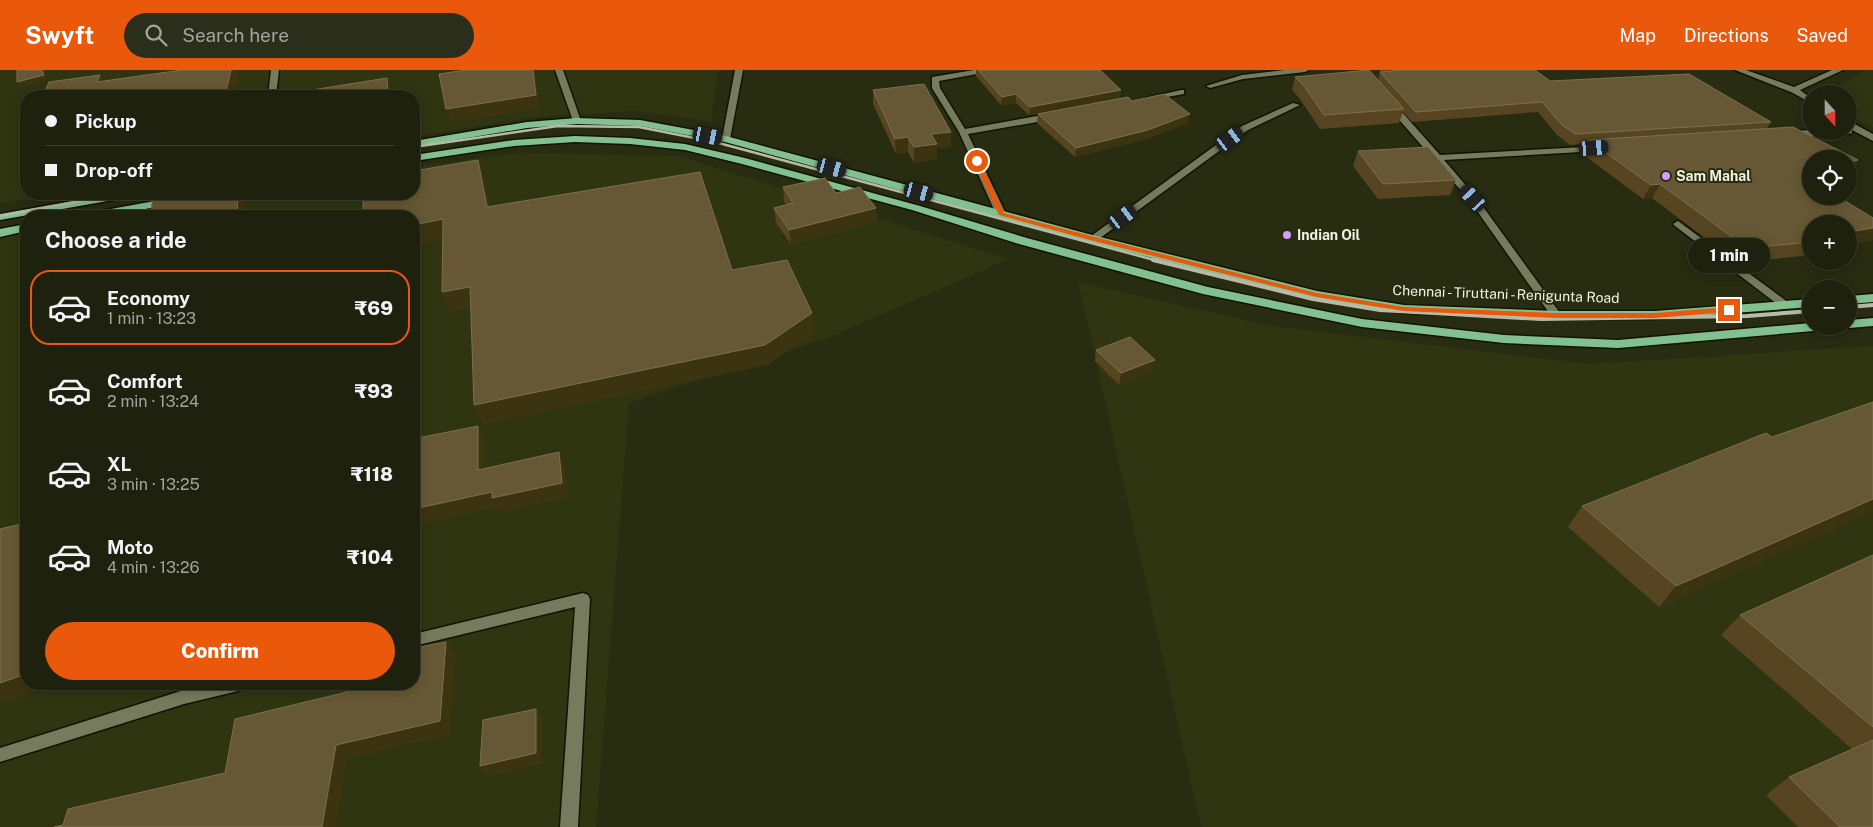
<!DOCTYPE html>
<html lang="en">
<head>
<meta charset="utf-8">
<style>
	:root { --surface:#1e210d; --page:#2b2e1b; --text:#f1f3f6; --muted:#a1a39d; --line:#3c3e2e; --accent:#ea580c }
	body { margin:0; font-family:"Public Sans",sans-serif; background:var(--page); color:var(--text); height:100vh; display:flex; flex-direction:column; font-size:19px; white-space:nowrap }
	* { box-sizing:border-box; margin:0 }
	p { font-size:16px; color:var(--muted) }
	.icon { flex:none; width:28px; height:28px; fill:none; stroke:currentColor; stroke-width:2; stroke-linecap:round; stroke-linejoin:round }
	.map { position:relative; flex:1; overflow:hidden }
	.details { position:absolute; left:20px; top:140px; width:400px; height:480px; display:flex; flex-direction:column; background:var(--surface); border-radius:20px; box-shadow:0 2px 12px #0003,0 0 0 1px var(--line) }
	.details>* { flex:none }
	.guide { position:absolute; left:20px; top:20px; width:400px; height:110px; border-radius:20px; box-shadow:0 2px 12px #0003,0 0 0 1px var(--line); display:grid; align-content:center; height:110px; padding:0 25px; background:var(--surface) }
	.needle { width:32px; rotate:159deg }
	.buttons { position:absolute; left:1802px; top:15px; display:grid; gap:10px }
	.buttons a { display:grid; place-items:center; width:55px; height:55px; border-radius:50%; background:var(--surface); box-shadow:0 2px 12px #0003,0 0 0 1px var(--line); font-size:25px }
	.end { position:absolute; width:22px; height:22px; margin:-11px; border:6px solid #ea580c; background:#fff; box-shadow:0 0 0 2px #fff }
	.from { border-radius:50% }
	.bubble { position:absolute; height:35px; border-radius:18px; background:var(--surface); box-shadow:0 2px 12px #0003,0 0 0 1px var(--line); font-size:16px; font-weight:800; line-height:35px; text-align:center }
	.car { position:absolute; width:15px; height:30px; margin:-15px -8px; border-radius:6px; box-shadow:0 0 4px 1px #0007; background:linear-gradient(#222 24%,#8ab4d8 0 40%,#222 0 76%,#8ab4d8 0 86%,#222 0) }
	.guide b { display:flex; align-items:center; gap:18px; height:48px; font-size:19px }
	.guide b+b { border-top:1px solid var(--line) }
	.guide i { width:12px; height:12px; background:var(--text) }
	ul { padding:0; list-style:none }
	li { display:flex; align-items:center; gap:15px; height:75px; margin:0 10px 8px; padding:0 15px; border:2px solid transparent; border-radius:20px }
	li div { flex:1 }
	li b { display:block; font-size:19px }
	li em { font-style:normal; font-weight:800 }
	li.selected { border-color:var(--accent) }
	li>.icon { width:45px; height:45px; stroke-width:1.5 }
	h2 { padding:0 25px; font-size:22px; line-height:60px }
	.action { display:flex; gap:10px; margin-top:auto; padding:10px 25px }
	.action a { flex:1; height:58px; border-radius:30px; background:var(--accent); color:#fff; font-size:20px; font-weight:800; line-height:58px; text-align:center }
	header { display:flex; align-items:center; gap:30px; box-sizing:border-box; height:70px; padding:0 25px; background:var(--accent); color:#fff }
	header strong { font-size:24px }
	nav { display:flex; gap:28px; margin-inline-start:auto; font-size:18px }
	.search { width:350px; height:45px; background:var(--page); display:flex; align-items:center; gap:12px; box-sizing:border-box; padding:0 18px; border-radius:28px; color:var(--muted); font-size:19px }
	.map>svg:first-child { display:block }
	.built { fill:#2f3511 }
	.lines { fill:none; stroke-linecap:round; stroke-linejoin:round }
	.street-casing { stroke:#111400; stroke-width:3 }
	.highway-casing { stroke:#111400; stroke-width:3 }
	.street { fill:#757b5c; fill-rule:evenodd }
	.highway { fill:#83c090; fill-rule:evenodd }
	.rail-far1 { stroke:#b6baa6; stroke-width:2.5 }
	.rail { stroke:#b6baa6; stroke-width:4 }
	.wall { fill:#564520 }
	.shaded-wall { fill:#3c3311 }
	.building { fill:#665834; stroke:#7c704f }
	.route { fill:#ea580c }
	.poi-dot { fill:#d19dfe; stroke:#282c11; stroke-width:2 }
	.labels { text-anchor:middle; stroke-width:4; stroke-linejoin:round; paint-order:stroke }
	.far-poi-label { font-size:14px; font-weight:bold; fill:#eff2e1; stroke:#282c11; text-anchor:start }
	.far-street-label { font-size:14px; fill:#eff2e1; stroke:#282c11 }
</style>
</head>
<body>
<header>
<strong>Swyft</strong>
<div class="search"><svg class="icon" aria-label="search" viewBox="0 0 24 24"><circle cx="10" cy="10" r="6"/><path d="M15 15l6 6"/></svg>Search here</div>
<nav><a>Map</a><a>Directions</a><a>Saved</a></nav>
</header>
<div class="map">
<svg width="1873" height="757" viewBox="0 0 1873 757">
	<rect width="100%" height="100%" fill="#282c11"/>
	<!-- built -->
	<g class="built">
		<path d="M 0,0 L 718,0 L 711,51 L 634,41 L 529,48 L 414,67 L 414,26 L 26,26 L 26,124 L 61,124 L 0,133 Z"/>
		<path d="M 1866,0 L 1873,0 L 1873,58 L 1849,45 L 1849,24 L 1824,24 Z"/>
		<path d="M 517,83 L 678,86 L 1009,189 L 832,266 L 629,333 L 596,757 L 0,757 L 0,168 L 26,163 L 26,614 L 414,614 L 414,146 L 116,146 L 238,124 L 414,124 L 414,97 Z"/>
		<path d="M 1078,212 L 1272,256 L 1589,294 L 1873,276 L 1873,757 L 1201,757 Z"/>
	</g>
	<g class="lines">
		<defs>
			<g id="street">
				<path d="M 271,0 L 279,0 L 276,26 L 268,26 Z"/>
				<path d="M 555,0 L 563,0 L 581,51 L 580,53 L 573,51 Z"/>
				<path d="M 735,0 L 743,0 L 730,69 L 726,72 L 722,69 Z"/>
				<path d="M 974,0 L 992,0 L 988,2 L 939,11 L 940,18 L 965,59 L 1054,43 L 1058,46 L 1054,49 L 968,64 L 1006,144 L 1001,147 L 996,144 L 959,62 L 932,18 L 932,7 Z"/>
				<path d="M 1284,0 L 1309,0 L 1305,2 L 1243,9 L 1210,18 L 1206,16 L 1242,5 Z"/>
				<path d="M 1735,0 L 1746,0 L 1794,17 L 1832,0 L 1843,0 L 1800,20 L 1811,28 L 1811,33 L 1791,22 Z"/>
				<path d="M 1181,20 L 1184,20 L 1184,24 L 1150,30 L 1146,28 Z"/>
				<path d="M 1293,33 L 1300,35 L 1248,60 L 1096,171 L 1092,172 L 1087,169 L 1242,56 Z"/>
				<path d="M 1388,33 L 1394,33 L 1440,85 L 1602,76 L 1602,80 L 1599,81 L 1444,90 L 1476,127 L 1560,243 L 1561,245 L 1560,247 L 1552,247 L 1470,131 L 1388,37 Z"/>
				<path d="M 1849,51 L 1873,64 L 1873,71 L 1852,60 L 1852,63 L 1849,64 L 1791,68 L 1787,65 C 1797,57 1834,61 1849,61 L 1849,58 L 1851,59 L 1849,57 Z"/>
				<path d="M 1678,151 L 1789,233 L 1790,235 L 1789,237 L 1781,237 L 1675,156 L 1673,154 Z"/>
				<path d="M 583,523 L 588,525 L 590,529 L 578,757 L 560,757 L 575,537 L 414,576 L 414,564 Z"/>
				<path d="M 211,614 L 246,614 L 243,619 L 238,621 L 184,634 L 0,692 L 0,678 L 184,620 Z"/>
			</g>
			<g id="highway">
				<path d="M 577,48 L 640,50 L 726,66 L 1096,166 L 1317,221 L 1404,235 L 1556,241 L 1655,241 L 1811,229 L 1811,237 L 1655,249 L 1556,249 L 1404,243 L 1317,229 L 1088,172 L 725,72 L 640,56 L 577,54 L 527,58 L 414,77 L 414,71 L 527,52 Z"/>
				<path d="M 575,66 L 630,68 L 685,74 L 745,88 L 920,136 L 1027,168 L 1208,217 L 1362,249 L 1504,265 L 1618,270 L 1811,253 L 1811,256 L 1831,256 L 1825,260 L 1618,278 L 1504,273 L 1362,257 L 1203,224 L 1019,174 L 912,140 L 742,94 L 685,80 L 630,74 L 575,72 L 514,76 L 414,91 L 414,85 L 514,70 Z"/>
				<path d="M 112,124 L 136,124 L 130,127 L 0,150 L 0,144 Z"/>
				<path d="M 193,124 L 216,124 L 210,127 L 107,146 L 83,146 L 89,143 Z"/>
				<path d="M 26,154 L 26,161 L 0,167 L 0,159 Z"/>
				<path d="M 1873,224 L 1873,232 L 1849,234 L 1849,226 Z"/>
				<path d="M 1873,248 L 1873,256 L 1849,258 L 1844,256 L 1849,256 L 1849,250 Z"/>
			</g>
		</defs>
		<!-- street casing -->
		<use href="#street" class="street-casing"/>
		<!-- highway casing -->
		<use href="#highway" class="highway-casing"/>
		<!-- street -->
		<use href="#street" class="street"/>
		<!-- highway -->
		<use href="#highway" class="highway"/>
		<!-- rail-far1 -->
		<g class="rail-far1">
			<path d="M 414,77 L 558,56 L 639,57 L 715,72 L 1158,191"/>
			<path d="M 0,146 L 120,124"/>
		</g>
		<!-- rail -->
		<g class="rail">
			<path d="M 1153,190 L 1313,229 L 1380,240 L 1541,249 L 1747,246 L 1811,241"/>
			<path d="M 1849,237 L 1873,235"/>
		</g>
	</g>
	<!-- wall -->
	<g class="wall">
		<path d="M 976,0 L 1100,0 L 1120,28 L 1132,31 L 1188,53 L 1147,69 L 1075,87 L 1037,53 L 1038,44 L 1029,45 L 1016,33 L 1001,35 L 976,6 Z"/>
		<path d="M 1379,0 L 1535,0 L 1550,11 L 1771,52 L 1767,58 L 1811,89 L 1811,126 L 1873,170 L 1849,174 L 1849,154 L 1811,154 L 1811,185 L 1738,193 L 1652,128 L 1643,129 L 1581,83 L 1586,74 L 1570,75 L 1557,65 L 1538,42 L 1412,52 L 1403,42 L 1399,53 L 1320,59 L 1300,29 L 1292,20 L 1295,7 L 1378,10 L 1380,2 L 1381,2 Z"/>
		<path d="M 873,20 L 951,77 L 937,78 L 937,89 L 914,93 L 908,82 L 896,84 L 873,34 Z"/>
		<path d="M 1358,81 L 1456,110 L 1450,125 L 1378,129 L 1353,96 Z"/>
		<path d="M 783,117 L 836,123 L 876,138 L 877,152 L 791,174 L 776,153 L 774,138 L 787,135 L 784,132 Z"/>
		<path d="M 1096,280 L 1153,301 L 1119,315 L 1095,291 Z"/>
		<path d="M 1582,436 L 1861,446 L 1659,537 L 1568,457 Z"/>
		<path d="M 1873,485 L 1873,757 L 1798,757 L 1766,725 L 1789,707 L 1852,679 L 1721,565 L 1740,545 Z"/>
	</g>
	<!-- shaded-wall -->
	<g class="shaded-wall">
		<path d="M 42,0 L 43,0 L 47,10 L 20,17 L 17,12 Z"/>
		<path d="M 231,0 L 236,0 L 240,7 L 236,26 L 225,26 Z"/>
		<path d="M 533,0 L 535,0 L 535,2 L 540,38 L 451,53 L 446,39 Z"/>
		<path d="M 100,5 L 108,19 L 97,12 Z"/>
		<path d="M 387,8 L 393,23 L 393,26 L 388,26 Z"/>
		<path d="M 1121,20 L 1120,29 L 1029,45 L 1030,37 Z"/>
		<path d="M 1016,24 L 1016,33 L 1001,35 L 1002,27 Z"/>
		<path d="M 1190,44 L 1188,53 L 1147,69 L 1075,87 L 1076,78 Z"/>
		<path d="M 951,62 L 951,77 L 937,78 L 937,89 L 914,93 L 914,77 L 931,64 Z"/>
		<path d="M 908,67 L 908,82 L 896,84 L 895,69 Z"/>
		<path d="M 478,90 L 484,108 L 494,156 L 487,137 Z"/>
		<path d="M 1858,90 L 1849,104 L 1849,92 Z"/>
		<path d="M 1811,101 L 1811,113 L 1801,103 Z"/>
		<path d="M 1660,114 L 1652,128 L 1643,129 L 1651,115 Z"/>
		<path d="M 238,124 L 245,124 L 247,127 L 246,146 L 237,146 Z"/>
		<path d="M 876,138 L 877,152 L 791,174 L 789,160 Z"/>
		<path d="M 443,149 L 451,169 L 414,176 L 414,155 Z"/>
		<path d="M 1873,158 L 1873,170 L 1849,174 L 1849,162 Z"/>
		<path d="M 470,217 L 478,236 L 451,242 L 442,222 Z"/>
		<path d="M 812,243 L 815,263 L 768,295 L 483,355 L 474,335 Z"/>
		<path d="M 1155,290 L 1153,301 L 1119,315 L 1121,303 Z"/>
		<path d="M 478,356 L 484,371 L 484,414 L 478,400 Z"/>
		<path d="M 559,382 L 565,397 L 568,428 L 499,443 L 497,437 L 422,454 L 414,439 Z"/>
		<path d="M 1873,429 L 1873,442 L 1659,537 L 1676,516 Z"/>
		<path d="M 446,572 L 455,586 L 450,665 L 347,689 L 336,757 L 322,757 L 336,675 Z"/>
		<path d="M 26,604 L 26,614 L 60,614 L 5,632 L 0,628 L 0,613 Z"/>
		<path d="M 536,639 L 542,649 L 542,694 L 487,707 L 480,696 Z"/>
	</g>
	<!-- building -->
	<g class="building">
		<path d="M 17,0 L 42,0 L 44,5 L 17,12 Z"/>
		<path d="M 182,0 L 231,0 L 225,26 L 43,26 L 49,12 L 100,5 L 97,12 Z"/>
		<path d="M 466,0 L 533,0 L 536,25 L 446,39 L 439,4 Z"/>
		<path d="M 978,0 L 1100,0 L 1121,20 L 1030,37 L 1016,24 L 1002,27 Z"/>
		<path d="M 1369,0 L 1404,39 L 1324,45 L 1304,16 L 1295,7 Z"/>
		<path d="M 1392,0 L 1535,0 L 1550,11 L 1689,4 L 1771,52 L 1575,64 L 1562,55 L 1542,32 L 1416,42 L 1380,2 L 1393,1 Z"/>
		<path d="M 387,8 L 388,26 L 292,26 L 293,23 Z"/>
		<path d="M 924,14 L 951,62 L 931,64 L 937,74 L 914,77 L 908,67 L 895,69 L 873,20 Z"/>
		<path d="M 1164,24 L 1190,44 L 1148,60 L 1076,78 L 1038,44 L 1128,27 L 1132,31 Z"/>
		<path d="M 1793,57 L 1858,90 L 1849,92 L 1849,89 L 1811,89 L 1811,101 L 1801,103 L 1811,110 L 1811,126 L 1837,126 L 1873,148 L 1873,158 L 1849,162 L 1849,154 L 1811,154 L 1811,172 L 1747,178 L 1660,114 L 1651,115 L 1588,70 Z"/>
		<path d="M 1428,77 L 1456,110 L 1383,114 L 1358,81 Z"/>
		<path d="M 478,90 L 487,137 L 700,102 L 732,200 L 787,190 L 812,243 L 765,275 L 474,335 L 470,217 L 442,222 L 443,149 L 414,155 L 414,146 L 363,146 L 363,125 L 371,124 L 414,124 L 414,101 Z"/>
		<path d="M 825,108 L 836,123 L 860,117 L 876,138 L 789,160 L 774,138 L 793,133 L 783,117 Z"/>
		<path d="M 177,124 L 238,124 L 237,146 L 150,146 L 153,128 Z"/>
		<path d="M 1130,267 L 1155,290 L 1121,303 L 1096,280 Z"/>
		<path d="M 1873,332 L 1873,429 L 1676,516 L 1582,436 L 1766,363 L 1772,367 Z"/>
		<path d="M 478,356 L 478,400 L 559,382 L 562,413 L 492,428 L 492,422 L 414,439 L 418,368 Z"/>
		<path d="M 26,453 L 26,604 L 0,613 L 0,459 Z"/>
		<path d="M 1873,485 L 1873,657 L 1740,545 Z"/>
		<path d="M 446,572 L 440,651 L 336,675 L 322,757 L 54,757 L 63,755 L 68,739 L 225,703 L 235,649 L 347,622 L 349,614 L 414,614 L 414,578 Z"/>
		<path d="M 536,639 L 536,683 L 480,696 L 483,650 Z"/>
		<path d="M 1873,670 L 1873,757 L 1840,757 L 1789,707 Z"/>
	</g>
	<!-- route -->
	<path class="route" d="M 977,89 L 980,91 L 1004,143 L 1095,167 L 1317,223 L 1404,237 L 1556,243 L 1655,243 L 1729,237 L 1732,240 L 1729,242 L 1655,248 L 1556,248 L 1404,241 L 1317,227 L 1090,170 L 999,145 L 974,91 Z"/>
	<!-- markers -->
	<g class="poi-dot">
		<circle cx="1666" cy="106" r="5"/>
		<circle cx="1287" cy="165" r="5"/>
	</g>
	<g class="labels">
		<!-- far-poi labels -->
		<g class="far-poi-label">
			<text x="1676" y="111">Sam Mahal</text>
			<text x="1297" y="170">Indian Oil</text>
		</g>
		<!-- far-street labels -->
		<g class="far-street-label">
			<text transform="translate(1506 224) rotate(2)" y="5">Chennai - Tiruttani - Renigunta Road</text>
		</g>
	</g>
</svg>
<div class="buttons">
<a><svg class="needle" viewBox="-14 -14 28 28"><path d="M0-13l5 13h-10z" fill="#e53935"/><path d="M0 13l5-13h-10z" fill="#a1a39d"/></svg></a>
<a><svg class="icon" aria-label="locate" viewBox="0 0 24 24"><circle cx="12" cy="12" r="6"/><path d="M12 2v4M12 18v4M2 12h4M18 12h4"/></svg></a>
<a>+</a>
<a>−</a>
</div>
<i class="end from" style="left:977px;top:91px"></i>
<i class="end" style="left:1729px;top:240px"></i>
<div class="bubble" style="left:1688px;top:168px;width:82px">1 min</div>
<i class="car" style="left:708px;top:66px;rotate:101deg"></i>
<i class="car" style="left:1230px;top:69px;rotate:54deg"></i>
<i class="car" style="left:1594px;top:78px;rotate:86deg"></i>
<i class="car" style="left:832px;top:98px;rotate:105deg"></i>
<i class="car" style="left:919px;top:122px;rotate:105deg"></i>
<i class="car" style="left:1473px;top:128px;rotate:318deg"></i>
<i class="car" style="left:1123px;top:147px;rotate:54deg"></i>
<div class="guide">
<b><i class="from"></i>Pickup</b>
<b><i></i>Drop-off</b>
</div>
<section class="details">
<h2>Choose a ride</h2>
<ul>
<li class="selected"><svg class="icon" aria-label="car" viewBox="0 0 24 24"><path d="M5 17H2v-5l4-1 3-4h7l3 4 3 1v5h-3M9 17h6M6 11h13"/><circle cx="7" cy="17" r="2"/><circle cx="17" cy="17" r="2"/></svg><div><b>Economy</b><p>1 min · 13:23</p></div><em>₹69</em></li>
<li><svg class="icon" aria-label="car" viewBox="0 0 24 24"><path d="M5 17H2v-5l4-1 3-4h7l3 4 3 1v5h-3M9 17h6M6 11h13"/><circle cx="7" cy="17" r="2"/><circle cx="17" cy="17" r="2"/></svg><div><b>Comfort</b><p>2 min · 13:24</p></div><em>₹93</em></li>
<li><svg class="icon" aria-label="car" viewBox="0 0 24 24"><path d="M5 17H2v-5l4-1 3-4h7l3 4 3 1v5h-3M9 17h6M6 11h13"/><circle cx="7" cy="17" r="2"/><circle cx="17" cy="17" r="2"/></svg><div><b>XL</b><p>3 min · 13:25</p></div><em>₹118</em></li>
<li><svg class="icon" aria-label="car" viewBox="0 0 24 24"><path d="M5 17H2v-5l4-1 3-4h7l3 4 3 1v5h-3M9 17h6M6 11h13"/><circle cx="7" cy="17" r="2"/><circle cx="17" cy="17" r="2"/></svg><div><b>Moto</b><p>4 min · 13:26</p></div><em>₹104</em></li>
</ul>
<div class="action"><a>Confirm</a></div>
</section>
</div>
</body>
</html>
